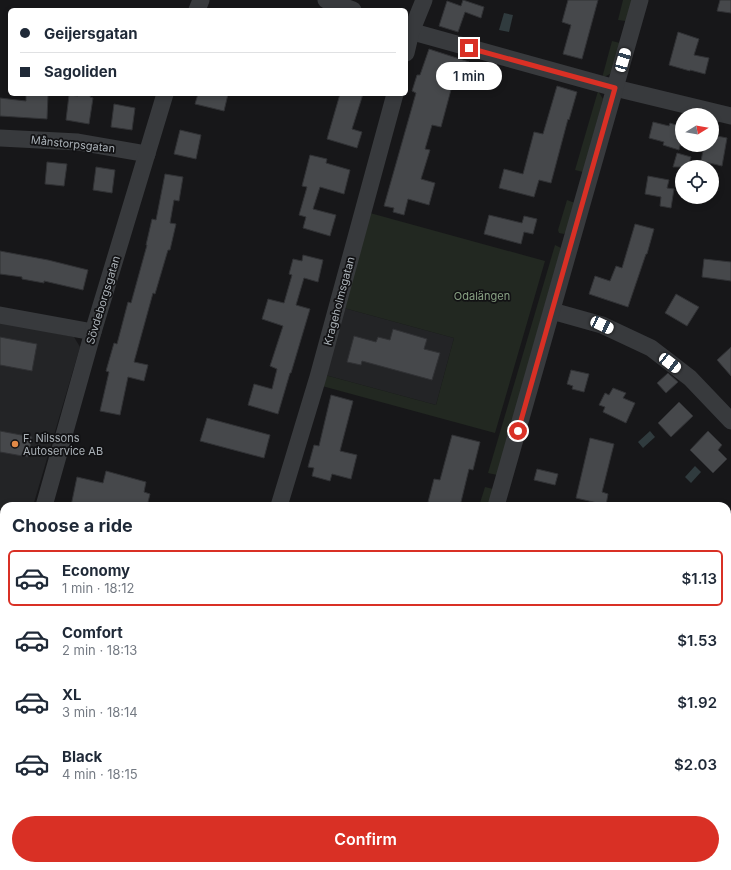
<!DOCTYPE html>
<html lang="en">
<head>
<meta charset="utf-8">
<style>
	:root { --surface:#fff; --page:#f6f6f7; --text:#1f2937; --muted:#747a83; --line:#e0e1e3; --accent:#d93025 }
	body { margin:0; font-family:Inter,sans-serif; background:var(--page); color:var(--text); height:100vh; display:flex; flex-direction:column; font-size:15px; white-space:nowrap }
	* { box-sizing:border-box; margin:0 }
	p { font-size:13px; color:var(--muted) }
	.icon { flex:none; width:22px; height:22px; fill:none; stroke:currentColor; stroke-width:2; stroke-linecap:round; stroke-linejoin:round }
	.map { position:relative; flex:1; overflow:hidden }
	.details { position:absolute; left:0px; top:502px; width:731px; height:368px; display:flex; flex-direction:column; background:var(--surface); border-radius:12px 12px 0 0; box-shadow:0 2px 6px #0003 }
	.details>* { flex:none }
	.banner { position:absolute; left:8px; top:8px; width:400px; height:88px; border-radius:6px; box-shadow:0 2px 6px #0003; display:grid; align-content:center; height:88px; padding:0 12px; background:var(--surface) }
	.needle { width:26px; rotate:79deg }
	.fabs { position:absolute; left:675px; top:108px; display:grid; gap:8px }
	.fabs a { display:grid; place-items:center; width:44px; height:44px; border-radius:50%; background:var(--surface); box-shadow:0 2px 6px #0003; font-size:20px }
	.end { position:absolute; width:18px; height:18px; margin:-9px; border:5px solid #d93025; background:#fff; box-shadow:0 0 0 2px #fff }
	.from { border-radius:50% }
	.bubble { position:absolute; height:28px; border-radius:14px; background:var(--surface); box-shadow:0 2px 6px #0003; font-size:13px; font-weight:600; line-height:28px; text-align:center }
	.car { position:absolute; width:12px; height:24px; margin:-12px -6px; border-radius:5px; box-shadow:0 0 3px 1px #0007; background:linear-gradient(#fff 24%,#345 0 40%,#fff 0 76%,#345 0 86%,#fff 0) }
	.banner b { display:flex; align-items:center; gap:14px; height:38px; font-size:15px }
	.banner b+b { border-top:1px solid var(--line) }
	.banner i { width:10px; height:10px; background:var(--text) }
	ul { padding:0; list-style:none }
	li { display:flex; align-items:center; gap:12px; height:56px; margin:0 8px 6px; padding:0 4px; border:2px solid transparent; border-radius:6px }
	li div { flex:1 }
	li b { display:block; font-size:15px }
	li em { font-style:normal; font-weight:600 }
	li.on { border-color:var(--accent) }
	li>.icon { width:36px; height:36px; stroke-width:1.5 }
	h2 { padding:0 12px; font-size:18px; line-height:48px }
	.cta { display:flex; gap:8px; margin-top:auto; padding:8px 12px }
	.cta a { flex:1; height:46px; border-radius:24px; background:var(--accent); color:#fff; font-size:16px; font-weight:600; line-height:46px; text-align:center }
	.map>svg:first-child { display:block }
	.built { fill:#232426 }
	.green { fill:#222821 }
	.water { fill:#303b3e }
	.building { fill:#46484b; stroke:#313235 }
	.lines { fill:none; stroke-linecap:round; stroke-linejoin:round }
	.minor { stroke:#383a3d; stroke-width:17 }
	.route { stroke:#d93025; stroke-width:5 }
	.poi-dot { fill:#e18947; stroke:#121214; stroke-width:1.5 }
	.labels { text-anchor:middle; stroke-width:3.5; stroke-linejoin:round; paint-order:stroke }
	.street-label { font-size:11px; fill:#aab1b7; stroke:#121214 }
	.park-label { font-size:11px; fill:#88a083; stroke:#121214 }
	.poi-label { font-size:11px; fill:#aab1b7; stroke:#121214; text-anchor:start }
</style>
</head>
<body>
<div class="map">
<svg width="731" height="870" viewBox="0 0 731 870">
	<rect width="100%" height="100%" fill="#171719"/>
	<!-- built -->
	<g class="built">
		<path d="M 344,308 L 454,338 L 436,405 L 325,375 Z"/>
		<path d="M 0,322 L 74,337 L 80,347 L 33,506 L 4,506 L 4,513 L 0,512 Z"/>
	</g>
	<!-- green -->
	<g class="green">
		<path d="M 623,0 L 632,0 L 626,21 L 618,20 Z"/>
		<path d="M 612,41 L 620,43 L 612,71 L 610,74 L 602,78 Z"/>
		<path d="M 598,91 L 603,99 L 583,172 L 575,170 Z"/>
		<path d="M 567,200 L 575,203 L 567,231 L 564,234 L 559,233 L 558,230 Z"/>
		<path d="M 370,213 L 545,261 L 495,433 L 322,386 L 325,375 L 436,405 L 454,338 L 344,308 Z"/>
		<path d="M 555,245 L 561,248 L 497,475 L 488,473 Z"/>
		<path d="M 485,487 L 493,489 L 488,506 L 479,506 Z"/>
	</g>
	<!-- water -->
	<g class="water">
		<path d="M 504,13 L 513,15 L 509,32 L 499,30 Z"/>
		<path d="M 650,431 L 655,437 L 643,448 L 638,442 Z"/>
		<path d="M 695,466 L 701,472 L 691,483 L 685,477 Z"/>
	</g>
	<!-- building -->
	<g class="building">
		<path d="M 463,0 L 484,7 L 481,18 L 465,12 L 458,32 L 439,26 L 447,1 L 461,6 Z"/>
		<path d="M 568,0 L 598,0 L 582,59 L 563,54 L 571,25 L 562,22 Z"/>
		<path d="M 720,0 L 731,0 L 731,13 L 717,11 Z"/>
		<path d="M 678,32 L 699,39 L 694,55 L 709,58 L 705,74 L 690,70 L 690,71 L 669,65 Z"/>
		<path d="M 429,49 L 469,62 L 461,88 L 452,86 L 441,127 L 432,125 L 425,149 L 430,150 L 421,179 L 435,183 L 429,205 L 408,199 L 404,215 L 393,212 L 394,208 L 384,206 L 416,93 L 412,91 L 417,75 L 420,75 Z"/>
		<path d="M 557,86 L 577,92 L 569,120 L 568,119 L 551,183 L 539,180 L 534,197 L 499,188 L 504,169 L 523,174 L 534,132 L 543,134 Z"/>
		<path d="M 26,94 L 48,94 L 47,119 L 0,116 L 0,98 L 26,101 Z"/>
		<path d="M 78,94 L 91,94 L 90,97 L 93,98 L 89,124 L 66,120 L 69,95 L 78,96 Z"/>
		<path d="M 198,94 L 228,94 L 224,111 L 195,104 Z"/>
		<path d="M 340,94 L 363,94 L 352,129 L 362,132 L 357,148 L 327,139 Z"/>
		<path d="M 114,104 L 135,108 L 132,130 L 111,127 Z"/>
		<path d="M 653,122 L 669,126 L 670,123 L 682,127 L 682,138 L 679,150 L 663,145 L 664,142 L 649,138 Z"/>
		<path d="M 180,130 L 201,135 L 196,159 L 174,154 Z"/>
		<path d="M 712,135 L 727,138 L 722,166 L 701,161 L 704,145 L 712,145 Z"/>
		<path d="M 677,153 L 691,157 L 688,167 L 673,167 Z"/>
		<path d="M 310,155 L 327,159 L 326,163 L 350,170 L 344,194 L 320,187 L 313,209 L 336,215 L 330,236 L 303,228 L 306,217 L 299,215 L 307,187 L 302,186 Z"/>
		<path d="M 47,162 L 67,164 L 64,186 L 45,184 Z"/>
		<path d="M 96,167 L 115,170 L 112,193 L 93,190 Z"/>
		<path d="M 165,174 L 183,177 L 179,201 L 174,200 L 170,223 L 176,224 L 170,250 L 168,250 L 155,294 L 153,293 L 134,362 L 148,365 L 144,381 L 128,377 L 120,415 L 100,411 L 109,372 L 106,371 L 114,343 L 117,344 L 128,302 L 131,303 L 147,245 L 146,245 L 152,219 L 156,220 Z"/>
		<path d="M 648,176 L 669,180 L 667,188 L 674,189 L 671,208 L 660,206 L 661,197 L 645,194 Z"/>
		<path d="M 489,215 L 522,223 L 524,216 L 537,219 L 533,234 L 524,232 L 521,244 L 484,234 Z"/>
		<path d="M 635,224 L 654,229 L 647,254 L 646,254 L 628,307 L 589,294 L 595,276 L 610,281 L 616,266 L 622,268 Z"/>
		<path d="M 0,251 L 48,260 L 88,270 L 83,290 L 44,281 L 44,283 L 22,279 L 22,277 L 0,274 Z"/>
		<path d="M 303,255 L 323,260 L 318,282 L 304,278 L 296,305 L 310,309 L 291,373 L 290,373 L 278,414 L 248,405 L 254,384 L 272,389 L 277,369 L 270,366 L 283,326 L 262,319 L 268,299 L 284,303 L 292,275 L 289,274 L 293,259 L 302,261 Z"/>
		<path d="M 704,259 L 731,262 L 731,281 L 702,277 Z"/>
		<path d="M 676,294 L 699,307 L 687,326 L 665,313 Z"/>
		<path d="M 393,329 L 427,339 L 424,349 L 440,353 L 432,380 L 362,361 L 361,365 L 347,362 L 354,336 L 376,342 L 378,337 L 390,340 Z"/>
		<path d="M 0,337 L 37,344 L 32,371 L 0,365 Z"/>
		<path d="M 731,347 L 731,376 L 717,360 Z"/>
		<path d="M 571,370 L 589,374 L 584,392 L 572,389 L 573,386 L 567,384 Z"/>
		<path d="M 668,373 L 678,382 L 666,393 L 657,383 Z"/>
		<path d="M 613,388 L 626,393 L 623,398 L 635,403 L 626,423 L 603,412 L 605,407 L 599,405 L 605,393 L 609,395 Z"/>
		<path d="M 331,395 L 353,401 L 340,451 L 357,455 L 351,479 L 332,474 L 330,481 L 312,476 L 314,468 L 308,467 L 314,445 L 319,446 Z"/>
		<path d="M 679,402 L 693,416 L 671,437 L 658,423 Z"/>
		<path d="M 207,418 L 270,435 L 264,458 L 200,441 Z"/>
		<path d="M 0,431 L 32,437 L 28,457 L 0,452 Z"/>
		<path d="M 708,431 L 722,445 L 718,450 L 727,459 L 713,473 L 690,450 Z"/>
		<path d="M 452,435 L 480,442 L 473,470 L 469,469 L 460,506 L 443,506 L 428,502 L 434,479 L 440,480 Z"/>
		<path d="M 590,438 L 614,444 L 602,492 L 608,494 L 606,505 L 576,498 Z"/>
		<path d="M 537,469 L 558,474 L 555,485 L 534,480 Z"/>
		<path d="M 106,471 L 146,482 L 144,492 L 150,494 L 147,506 L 71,506 L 77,477 L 103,483 Z"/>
	</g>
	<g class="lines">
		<!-- minor -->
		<g class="minor">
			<path d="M 326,0 L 353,10"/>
			<path d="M 197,10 L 201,0"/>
			<path d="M 406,30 L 615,88 L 731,116"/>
			<path d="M 406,53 L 411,32 L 424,0"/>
			<path d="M 0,138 L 78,142 L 147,154"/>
			<path d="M 552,311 L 602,325 L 651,348 L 690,378 L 731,421"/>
			<path d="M 0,315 L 93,332"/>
			<path d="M 44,506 L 93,332 L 165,94"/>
			<path d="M 279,506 L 318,377 L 395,94"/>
			<path d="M 496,506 L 640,0"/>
			<path d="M 0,533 L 4,534"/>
			<path d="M 727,672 L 731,673"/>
			<path d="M 690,866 L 712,870"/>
			<path d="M 20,870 L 21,866"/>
			<path d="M 200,870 L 201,866"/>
			<path d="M 387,870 L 388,866"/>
			<path d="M 583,870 L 585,866"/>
		</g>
	</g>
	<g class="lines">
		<!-- route -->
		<path class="route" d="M 469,48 L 615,88 L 518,431"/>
	</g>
	<!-- markers -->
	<circle class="poi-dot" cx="15" cy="444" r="4"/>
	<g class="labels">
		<!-- street labels -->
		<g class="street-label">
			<text transform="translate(73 144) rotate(6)" y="4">Månstorpsgatan</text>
			<text transform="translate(103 300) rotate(-73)" y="4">Sövdeborgsgatan</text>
			<text transform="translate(339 301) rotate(-75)" y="4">Krageholmsgatan</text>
		</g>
		<!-- park labels -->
		<g class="park-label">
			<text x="482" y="300">Odalängen</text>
		</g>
		<!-- poi labels -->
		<g class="poi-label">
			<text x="23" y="442">F. Nilssons<tspan x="23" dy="13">Autoservice AB</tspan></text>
		</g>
	</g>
</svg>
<div class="fabs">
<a><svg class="needle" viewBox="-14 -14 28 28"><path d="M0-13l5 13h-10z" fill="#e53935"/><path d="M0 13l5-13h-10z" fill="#747a83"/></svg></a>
<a><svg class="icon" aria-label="locate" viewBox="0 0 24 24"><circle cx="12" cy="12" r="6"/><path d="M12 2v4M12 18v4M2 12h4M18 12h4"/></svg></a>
</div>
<i class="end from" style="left:518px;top:431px"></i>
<i class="end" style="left:469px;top:48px"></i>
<div class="bubble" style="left:436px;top:62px;width:66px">1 min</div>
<i class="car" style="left:623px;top:60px;rotate:16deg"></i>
<i class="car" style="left:602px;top:325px;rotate:115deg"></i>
<i class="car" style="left:670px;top:363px;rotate:128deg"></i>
<div class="banner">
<b><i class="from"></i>Geijersgatan</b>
<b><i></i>Sagoliden</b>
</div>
<section class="details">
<h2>Choose a ride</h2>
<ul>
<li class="on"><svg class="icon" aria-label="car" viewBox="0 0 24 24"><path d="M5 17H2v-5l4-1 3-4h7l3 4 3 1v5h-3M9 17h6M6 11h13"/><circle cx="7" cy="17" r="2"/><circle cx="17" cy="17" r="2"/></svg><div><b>Economy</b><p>1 min · 18:12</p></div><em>$1.13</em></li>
<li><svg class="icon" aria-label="car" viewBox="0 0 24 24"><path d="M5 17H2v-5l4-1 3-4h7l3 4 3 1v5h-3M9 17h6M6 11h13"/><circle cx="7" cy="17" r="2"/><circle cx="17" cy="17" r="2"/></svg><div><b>Comfort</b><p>2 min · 18:13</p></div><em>$1.53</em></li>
<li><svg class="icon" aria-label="car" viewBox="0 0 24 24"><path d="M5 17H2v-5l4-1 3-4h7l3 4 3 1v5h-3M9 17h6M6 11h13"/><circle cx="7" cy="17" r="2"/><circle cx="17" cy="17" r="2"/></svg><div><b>XL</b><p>3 min · 18:14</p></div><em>$1.92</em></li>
<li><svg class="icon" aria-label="car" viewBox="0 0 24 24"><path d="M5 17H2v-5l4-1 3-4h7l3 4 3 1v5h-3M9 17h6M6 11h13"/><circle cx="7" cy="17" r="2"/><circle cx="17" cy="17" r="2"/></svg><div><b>Black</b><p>4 min · 18:15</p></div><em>$2.03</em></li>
</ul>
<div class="cta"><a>Confirm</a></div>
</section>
</div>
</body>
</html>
